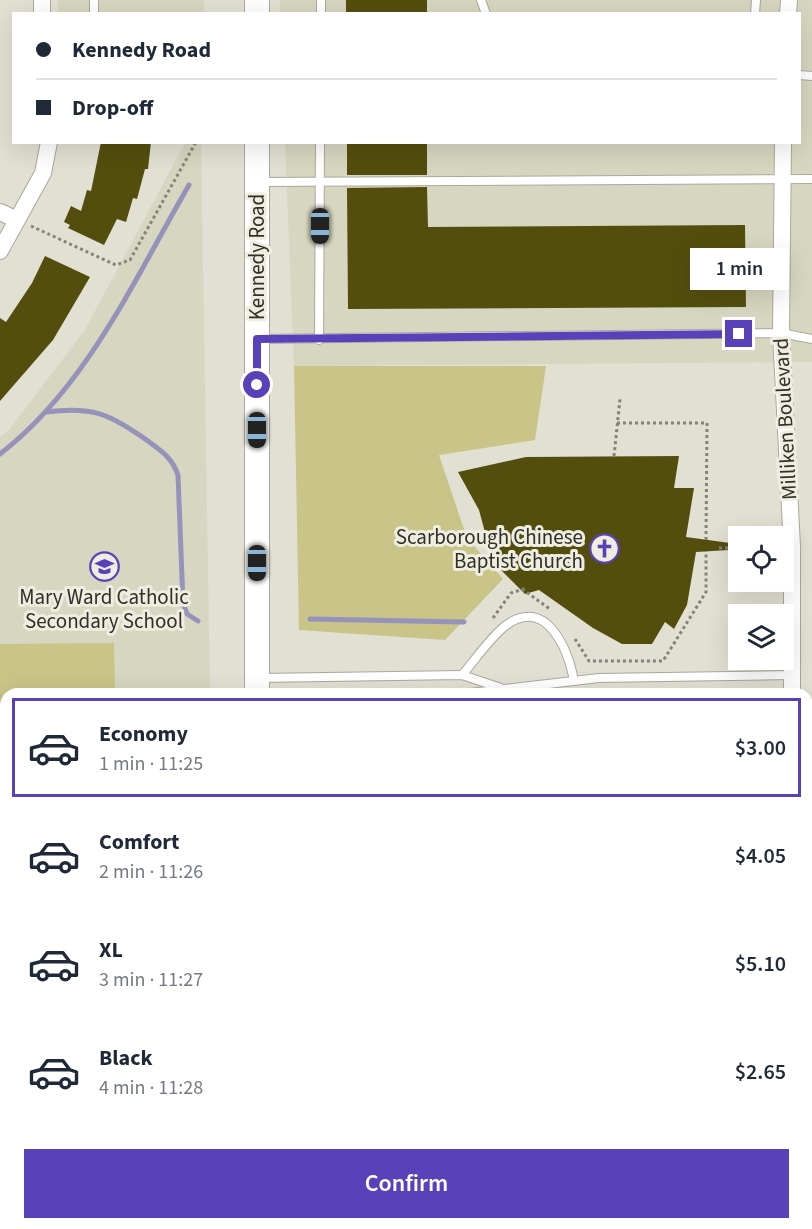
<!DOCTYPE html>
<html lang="en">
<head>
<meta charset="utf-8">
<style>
	:root { --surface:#fff; --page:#f2f2f3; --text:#1f2937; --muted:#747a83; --line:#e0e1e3; --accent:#5941b9 }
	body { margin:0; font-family:"Source Sans 3",sans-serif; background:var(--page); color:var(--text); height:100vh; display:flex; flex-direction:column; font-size:22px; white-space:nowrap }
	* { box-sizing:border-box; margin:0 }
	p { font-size:20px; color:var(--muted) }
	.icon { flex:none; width:33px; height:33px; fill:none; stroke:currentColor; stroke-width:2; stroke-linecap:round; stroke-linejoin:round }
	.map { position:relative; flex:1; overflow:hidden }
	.panel { position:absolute; left:0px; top:688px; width:813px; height:542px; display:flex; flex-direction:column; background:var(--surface); border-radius:18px 18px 0 0; box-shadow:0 6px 24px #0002 }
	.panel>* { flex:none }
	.banner { position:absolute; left:12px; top:12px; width:789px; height:132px; border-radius:0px; box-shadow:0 6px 24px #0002; display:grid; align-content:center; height:132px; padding:0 24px; background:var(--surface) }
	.fabs { position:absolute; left:728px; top:526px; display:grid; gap:12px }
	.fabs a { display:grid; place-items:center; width:66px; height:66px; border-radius:0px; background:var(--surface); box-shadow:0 6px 24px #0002; font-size:30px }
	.end { position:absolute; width:27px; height:27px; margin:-14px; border:8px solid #5941b9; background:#fff; box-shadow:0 0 0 3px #fff }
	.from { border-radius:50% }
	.bubble { position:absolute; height:42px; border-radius:0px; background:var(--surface); box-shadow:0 6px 24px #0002; font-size:20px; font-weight:600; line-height:42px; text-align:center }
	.car { position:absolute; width:18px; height:36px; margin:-18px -9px; border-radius:8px; box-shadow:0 0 4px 2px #0007; background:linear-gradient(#222 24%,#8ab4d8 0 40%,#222 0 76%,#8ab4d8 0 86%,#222 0) }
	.banner b { display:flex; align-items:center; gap:21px; height:57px; font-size:22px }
	.banner b+b { border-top:2px solid var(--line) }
	.banner i { width:15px; height:15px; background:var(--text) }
	ul { padding:10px 0 0; list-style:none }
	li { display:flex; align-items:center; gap:18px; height:99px; margin:0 12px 9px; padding:0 12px; border:3px solid transparent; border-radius:0px }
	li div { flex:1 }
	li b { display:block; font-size:22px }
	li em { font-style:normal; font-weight:600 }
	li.selected { border-color:var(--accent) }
	li>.icon { width:54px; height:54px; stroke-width:1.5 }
	.action { display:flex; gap:12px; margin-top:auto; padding:12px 24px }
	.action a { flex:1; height:69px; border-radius:0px; background:var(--accent); color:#fff; font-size:24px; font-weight:600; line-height:69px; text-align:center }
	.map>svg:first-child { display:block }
	.built { fill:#d7d6c0 }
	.green { fill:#c9c487 }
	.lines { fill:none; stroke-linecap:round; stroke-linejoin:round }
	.stream { stroke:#9593ba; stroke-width:5 }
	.building { fill:#544e0e }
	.lane-casing { stroke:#aaa99c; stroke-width:10 }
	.street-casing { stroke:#aaa99c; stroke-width:18 }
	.secondary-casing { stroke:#aaa99c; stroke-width:26 }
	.path { stroke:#848379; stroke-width:3; stroke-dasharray:3 3; stroke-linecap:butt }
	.lane { stroke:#fff; stroke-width:8 }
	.street { stroke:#fff; stroke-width:16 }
	.secondary { stroke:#fff; stroke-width:24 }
	.route { stroke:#5941b9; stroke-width:8 }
	.labels { text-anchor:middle; stroke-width:6; stroke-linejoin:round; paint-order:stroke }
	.street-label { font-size:21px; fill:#302f2a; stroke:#eeeddf }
	.poi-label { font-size:21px; fill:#302f2a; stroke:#eeeddf; text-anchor:end }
</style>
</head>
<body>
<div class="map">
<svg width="812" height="1229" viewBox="0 0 812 1229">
	<rect width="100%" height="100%" fill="#e1e0d2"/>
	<!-- built -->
	<g class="built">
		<path d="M 58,0 L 204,0 L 204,13 L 58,14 Z"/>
		<path d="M 280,0 L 812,0 L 812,362 L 294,366 L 285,143 L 800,142 L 800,14 L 280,14 Z"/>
		<path d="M 185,143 L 201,143 L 210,694 L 6,694 L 6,1224 L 213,1224 L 213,1229 L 0,1229 L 0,437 L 9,430 L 85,330 Z"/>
		<rect x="807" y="700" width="5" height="271"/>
		<rect x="326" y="1224" width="478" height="5"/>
	</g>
	<!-- green -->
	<g class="green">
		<path d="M 294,366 L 546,366 L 535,440 L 439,455 L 467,538 L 503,579 L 445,640 L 299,630 Z"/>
		<path d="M 114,643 L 115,694 L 6,694 L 6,905 L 0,905 L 0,644 Z"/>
	</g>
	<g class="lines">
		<!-- stream -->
		<g class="stream">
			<path d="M 46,412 C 93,406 110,414 148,441 C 163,452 172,458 178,475 L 183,603 L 187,614 L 198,621"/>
			<path d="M 0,454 C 87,387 135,278 189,185"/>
			<path d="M 310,619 L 464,622"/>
		</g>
	</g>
	<!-- building -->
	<g class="building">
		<rect x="346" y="0" width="81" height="14"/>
		<path d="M 101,142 L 151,142 L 148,169 L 145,169 L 137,199 L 133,198 L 126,222 L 117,219 L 104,245 L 68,228 L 70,225 L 64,222 L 71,206 L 81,211 L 87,190 L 91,191 Z"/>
		<rect x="347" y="142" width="80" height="33"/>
		<path d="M 427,187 L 428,227 L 745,225 L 746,307 L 348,309 L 347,188 Z"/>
		<path d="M 45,256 L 90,277 L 53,340 L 0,401 L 0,318 L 6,322 L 32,283 Z"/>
		<path d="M 679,456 L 674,488 L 694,488 L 686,537 L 730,543 L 729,550 L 696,552 L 687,605 L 674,629 L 665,622 L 652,644 L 622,644 L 593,628 L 539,590 L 525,594 L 493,562 L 479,510 L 458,472 L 526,457 Z"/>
	</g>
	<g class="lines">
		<defs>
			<g id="lane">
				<path d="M 481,0 L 486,14"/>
				<path d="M 94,14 L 94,0"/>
				<path d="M 321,14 L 321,0"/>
				<path d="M 755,14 L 756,0"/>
				<path d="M 800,75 L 812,76"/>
				<path d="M 257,182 L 812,179"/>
				<path d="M 258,339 L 781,333 L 812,339"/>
				<path d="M 319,340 L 320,142"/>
				<path d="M 462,675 C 475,660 489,639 505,626 C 546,595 568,649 574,681"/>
				<path d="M 258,678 L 462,675 L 501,688"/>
				<path d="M 462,694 L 599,678 L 792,675"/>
				<path d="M 32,1224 L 32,1229"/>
				<path d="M 745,1224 L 746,1229"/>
			</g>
			<g id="street">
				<path d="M 42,14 L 42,0"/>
				<path d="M 788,14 L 789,0"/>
				<path d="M 783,142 L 781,333 L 792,547 L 792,694"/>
				<path d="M 0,212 L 17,220"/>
				<path d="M 0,251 L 43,173 L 49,142"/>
				<path d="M 807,831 L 812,854"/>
			</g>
			<g id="secondary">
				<path d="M 257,0 L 257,14"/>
				<path d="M 257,694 L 257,142"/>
				<path d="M 256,1229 L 256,1224"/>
			</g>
		</defs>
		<!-- lane casing -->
		<use href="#lane" class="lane-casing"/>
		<!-- street casing -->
		<use href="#street" class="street-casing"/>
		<!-- secondary casing -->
		<use href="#secondary" class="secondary-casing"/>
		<!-- path -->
		<g class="path">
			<path d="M 31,226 L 116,265 L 130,260 L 196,142"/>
			<path d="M 617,423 L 707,423 L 706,540"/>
			<path d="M 614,456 L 620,399"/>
			<path d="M 719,548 L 738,548"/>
			<path d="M 522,589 L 550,609"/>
			<path d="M 493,618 L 511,593 L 527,588"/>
			<path d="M 575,639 L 589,661 L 663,661 L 706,592 L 706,551"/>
			<path d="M 807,941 L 811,941"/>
			<path d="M 0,1042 L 6,1045"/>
		</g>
		<!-- lane -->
		<use href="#lane" class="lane"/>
		<!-- street -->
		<use href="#street" class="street"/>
		<!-- secondary -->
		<use href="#secondary" class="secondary"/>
	</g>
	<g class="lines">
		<!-- route -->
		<path class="route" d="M 257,385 L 257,339 L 739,334"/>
	</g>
	<!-- icons -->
	<defs>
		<symbol id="church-ring" viewBox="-11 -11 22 22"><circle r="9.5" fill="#eeeddf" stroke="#5941b9" stroke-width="1.5"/><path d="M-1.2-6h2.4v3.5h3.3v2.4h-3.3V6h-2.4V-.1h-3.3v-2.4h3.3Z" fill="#5941b9"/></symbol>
		<symbol id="school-ring" viewBox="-11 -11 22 22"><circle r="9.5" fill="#eeeddf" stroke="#5941b9" stroke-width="1.5"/><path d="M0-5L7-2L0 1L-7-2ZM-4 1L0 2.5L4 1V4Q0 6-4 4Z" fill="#5941b9"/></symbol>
	</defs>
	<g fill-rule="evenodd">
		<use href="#church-ring" x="588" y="532" width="33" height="33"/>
		<use href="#school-ring" x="88" y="550" width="33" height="33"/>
	</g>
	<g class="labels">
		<!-- street labels -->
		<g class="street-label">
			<text transform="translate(257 257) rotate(-90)" y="7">Kennedy Road</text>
			<text transform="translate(785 419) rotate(-93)" y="7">Milliken Boulevard</text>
		</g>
		<!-- poi labels -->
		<g class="poi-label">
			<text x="583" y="544">Scarborough Chinese<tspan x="583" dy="24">Baptist Church</tspan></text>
			<text x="104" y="604" text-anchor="middle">Mary Ward Catholic<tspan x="104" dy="24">Secondary School</tspan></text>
		</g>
	</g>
</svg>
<div class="fabs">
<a><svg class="icon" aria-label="locate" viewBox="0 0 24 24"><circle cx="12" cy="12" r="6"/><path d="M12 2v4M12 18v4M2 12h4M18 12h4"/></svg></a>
<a><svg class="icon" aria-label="layers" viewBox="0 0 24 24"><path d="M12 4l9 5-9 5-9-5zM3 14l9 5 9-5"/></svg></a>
</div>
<i class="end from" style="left:257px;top:385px"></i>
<i class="end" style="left:739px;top:334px"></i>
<div class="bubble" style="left:690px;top:248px;width:99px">1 min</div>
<i class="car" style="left:320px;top:226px;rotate:180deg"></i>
<i class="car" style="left:257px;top:430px;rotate:180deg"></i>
<i class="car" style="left:257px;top:563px;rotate:180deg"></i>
<div class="banner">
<b><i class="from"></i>Kennedy Road</b>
<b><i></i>Drop-off</b>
</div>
<section class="panel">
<ul>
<li class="selected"><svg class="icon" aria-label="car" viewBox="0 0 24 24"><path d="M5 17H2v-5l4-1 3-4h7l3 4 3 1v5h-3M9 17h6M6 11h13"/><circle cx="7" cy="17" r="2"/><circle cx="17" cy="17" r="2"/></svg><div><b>Economy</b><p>1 min · 11:25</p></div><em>$3.00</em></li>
<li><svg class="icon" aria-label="car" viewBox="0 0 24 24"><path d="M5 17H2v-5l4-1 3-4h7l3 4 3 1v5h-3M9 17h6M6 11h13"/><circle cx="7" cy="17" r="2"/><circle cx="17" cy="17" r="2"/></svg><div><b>Comfort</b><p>2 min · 11:26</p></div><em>$4.05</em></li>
<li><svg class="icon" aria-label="car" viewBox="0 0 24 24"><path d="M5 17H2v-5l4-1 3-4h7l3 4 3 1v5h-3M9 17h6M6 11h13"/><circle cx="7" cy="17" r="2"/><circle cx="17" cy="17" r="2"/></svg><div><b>XL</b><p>3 min · 11:27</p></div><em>$5.10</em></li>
<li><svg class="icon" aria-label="car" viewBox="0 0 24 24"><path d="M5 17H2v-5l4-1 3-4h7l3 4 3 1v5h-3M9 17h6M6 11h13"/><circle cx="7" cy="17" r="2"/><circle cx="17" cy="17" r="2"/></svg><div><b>Black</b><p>4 min · 11:28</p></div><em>$2.65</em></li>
</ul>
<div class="action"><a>Confirm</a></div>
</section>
</div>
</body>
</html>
